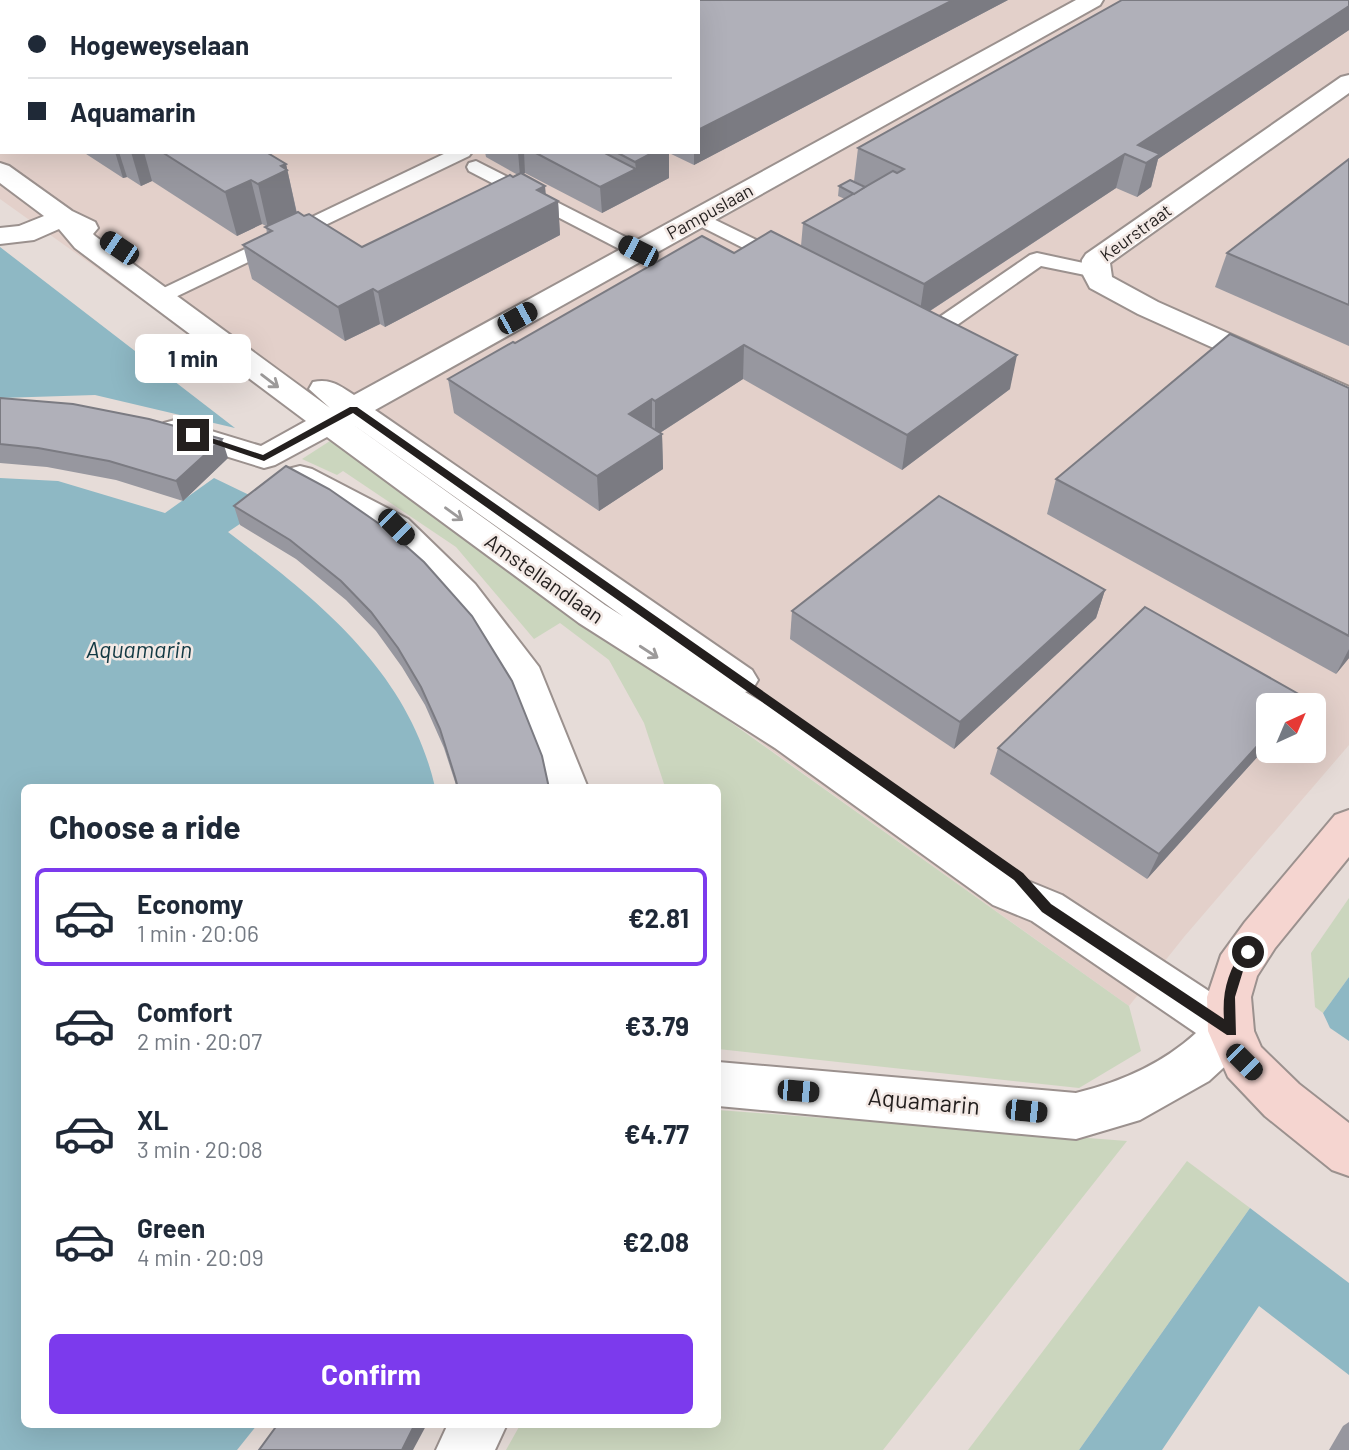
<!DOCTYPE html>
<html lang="en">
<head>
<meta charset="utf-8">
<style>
	:root { --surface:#fff; --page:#f6f6f7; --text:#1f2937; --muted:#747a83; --line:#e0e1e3; --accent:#7c3aed }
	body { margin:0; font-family:Barlow,sans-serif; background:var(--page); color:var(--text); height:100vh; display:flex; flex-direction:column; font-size:26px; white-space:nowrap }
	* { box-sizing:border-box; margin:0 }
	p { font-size:23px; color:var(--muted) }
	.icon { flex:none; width:38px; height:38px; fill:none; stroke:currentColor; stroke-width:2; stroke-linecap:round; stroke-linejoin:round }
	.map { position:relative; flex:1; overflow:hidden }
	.sheet { position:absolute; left:21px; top:784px; width:700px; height:644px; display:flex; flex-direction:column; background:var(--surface); border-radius:10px; box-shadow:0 7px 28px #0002 }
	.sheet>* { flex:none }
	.guide { position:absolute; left:0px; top:0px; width:700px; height:154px; box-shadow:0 7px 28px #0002; display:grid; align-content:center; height:154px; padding:0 28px; background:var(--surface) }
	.needle { width:46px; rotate:44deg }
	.tools { position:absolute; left:1256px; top:693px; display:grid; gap:14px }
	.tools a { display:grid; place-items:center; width:70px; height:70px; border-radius:10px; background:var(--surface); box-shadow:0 7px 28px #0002; font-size:35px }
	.end { position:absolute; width:32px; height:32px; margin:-16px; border:9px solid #231f1e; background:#fff; box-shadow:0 0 0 4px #fff }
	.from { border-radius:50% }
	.bubble { position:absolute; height:49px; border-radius:10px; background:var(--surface); box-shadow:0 7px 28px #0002; font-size:23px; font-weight:700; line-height:49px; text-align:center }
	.car { position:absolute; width:21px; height:42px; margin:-21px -10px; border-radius:9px; box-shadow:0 0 5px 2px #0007; background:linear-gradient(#222 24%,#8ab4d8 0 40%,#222 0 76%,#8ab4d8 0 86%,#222 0) }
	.guide b { display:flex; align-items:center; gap:24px; height:66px; font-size:26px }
	.guide b+b { border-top:2px solid var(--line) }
	.guide i { width:18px; height:18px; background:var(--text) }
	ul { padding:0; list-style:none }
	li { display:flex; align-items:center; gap:21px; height:98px; margin:0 14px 10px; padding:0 14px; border:4px solid transparent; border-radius:10px }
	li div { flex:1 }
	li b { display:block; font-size:26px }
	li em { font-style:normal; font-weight:700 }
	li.active { border-color:var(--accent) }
	li>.icon { width:63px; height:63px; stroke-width:1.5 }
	h2 { padding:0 28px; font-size:32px; line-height:84px }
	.button { display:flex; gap:14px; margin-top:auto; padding:14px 28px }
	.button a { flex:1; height:80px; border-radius:10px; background:var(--accent); color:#fff; font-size:28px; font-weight:700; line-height:80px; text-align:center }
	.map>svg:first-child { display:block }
	.built { fill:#e3d0ca; fill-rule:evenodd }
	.green { fill:#cbd6be }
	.water { fill:#8eb8c4 }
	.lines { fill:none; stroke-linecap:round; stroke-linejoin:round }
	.lane-casing { stroke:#9b918e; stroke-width:4 }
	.street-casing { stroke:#9b918e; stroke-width:4 }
	.secondary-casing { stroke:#9b918e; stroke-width:4 }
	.lane { fill:#fff; fill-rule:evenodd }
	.street { fill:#fff; fill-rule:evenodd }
	.secondary { fill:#f5d5d0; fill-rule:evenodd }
	.wall { fill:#97979f }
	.shaded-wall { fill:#7b7b82 }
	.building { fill:#b0b0b9; stroke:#7b7b82; stroke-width:2 }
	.oneway { stroke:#9c9a9a }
	.route { fill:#231f1e }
	.labels { text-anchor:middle; stroke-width:5; stroke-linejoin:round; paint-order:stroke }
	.far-street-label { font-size:18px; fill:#231f1e; stroke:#f3e9e5 }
	.street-label { font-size:21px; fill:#231f1e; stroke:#f3e9e5 }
	.water-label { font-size:23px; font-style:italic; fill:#123943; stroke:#f3e9e5 }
	.near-street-label { font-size:24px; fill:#231f1e; stroke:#f3e9e5 }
</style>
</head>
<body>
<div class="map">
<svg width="1349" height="1450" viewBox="0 0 1349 1450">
	<rect width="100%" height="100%" fill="#e6dcd8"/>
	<!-- built -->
	<path class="built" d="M 0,0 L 1349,0 L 1349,745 L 1184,937 L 1129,1006 L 0,199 ZM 2,2 L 698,2 L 698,152 L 2,152 ZM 1269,705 L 1314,705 L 1314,751 L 1269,751 Z"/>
	<!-- green -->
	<g class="green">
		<path d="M 333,439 L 1129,1006 L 1141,1051 L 1079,1088 L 718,1049 L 718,788 L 665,787 L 644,723 L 609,660 L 560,623 L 534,639 L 456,547 L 343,471 L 337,475 L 302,459 Z"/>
		<path d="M 1349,898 L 1349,977 L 1323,1013 L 1315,1007 L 1311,953 Z"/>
		<path d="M 718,1110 L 1127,1141 L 883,1450 L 506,1450 L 520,1425 L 718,1424 Z"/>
		<path d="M 1187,1161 L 1250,1208 L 1079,1450 L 968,1450 Z"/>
	</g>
	<!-- water -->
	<g class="water">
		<path d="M 0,247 L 235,428 L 95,395 L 0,398 Z"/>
		<path d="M 0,478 L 58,481 L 165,513 L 214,478 L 262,501 L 256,513 L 228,532 C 319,601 408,671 435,787 L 24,788 L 24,1424 L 257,1425 L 237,1450 L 0,1450 Z"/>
		<path d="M 1349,977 L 1349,1041 L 1330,1028 L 1323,1013 Z"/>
		<path d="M 1250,1208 L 1349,1283 L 1349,1375 L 1259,1306 L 1162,1450 L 1079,1450 Z"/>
	</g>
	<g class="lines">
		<defs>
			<g id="lane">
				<path d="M 448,152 L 472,152 L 469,156 L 165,302 L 151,302 L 148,298 L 151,294 Z"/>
				<path d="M 476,161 L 645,247 L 648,251 L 645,255 L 631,255 L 469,171 L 467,167 L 469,163 Z"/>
				<path d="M 699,212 L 791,257 L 794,261 L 791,265 L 777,265 L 692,222 L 689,218 L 692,214 Z"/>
				<path d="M 1037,253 L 1102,267 L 1105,271 L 1102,275 L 1095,277 L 1041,266 L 937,339 L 921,339 L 906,328 L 909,323 L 917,322 L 928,325 L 1030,255 Z"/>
			</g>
			<g id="street">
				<path d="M 388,0 L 412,0 L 414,2 L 389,2 Z"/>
				<path d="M 521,0 L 545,0 L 519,2 Z"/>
				<path d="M 1076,0 L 1103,0 L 1100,5 L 375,410 L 752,670 L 758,680 L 752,690 L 745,692 L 803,726 L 1023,879 L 1062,895 L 1247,1016 L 1254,1031 L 1247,1046 L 1209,1081 L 1140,1120 L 1076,1139 L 718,1106 L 718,1062 L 1076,1093 C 1121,1082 1162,1064 1196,1033 L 1032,921 L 993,905 L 775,748 L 579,623 L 327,437 L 275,465 L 264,468 L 164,437 L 159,430 L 164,423 L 175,420 L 261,446 L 306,421 L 75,248 L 59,229 L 34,240 L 0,244 L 0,228 L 19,226 L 44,216 L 0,183 L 0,163 L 9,166 L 72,211 L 95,222 L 98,228 L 93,234 L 95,236 L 330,408 L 309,389 L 313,382 C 331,378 340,386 354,395 ZM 351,423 L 624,617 L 605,605 Z"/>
				<path d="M 1349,75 L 1349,93 L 1110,263 L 1112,277 L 1158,302 L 1349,387 L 1349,409 L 1138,314 L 1090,288 L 1081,271 L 1082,260 L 1086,254 L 1341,77 Z"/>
				<path d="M 300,466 L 312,469 L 408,519 L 475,584 L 539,667 L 588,788 L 548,788 L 509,682 L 449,602 L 384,535 L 288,485 L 284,477 L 288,469 Z"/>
				<path d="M 448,1424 L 507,1424 L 495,1450 L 436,1450 Z"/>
			</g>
			<g id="secondary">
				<path d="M 112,0 L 136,0 L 110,2 Z"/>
				<path d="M 1349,810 L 1349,857 L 1275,948 L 1257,976 L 1251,997 L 1254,1031 L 1261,1047 L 1299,1084 L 1349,1123 L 1349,1176 L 1332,1170 L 1265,1116 L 1228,1077 L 1208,1031 L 1207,997 L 1221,955 L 1245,922 L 1335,815 Z"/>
			</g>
		</defs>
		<!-- lane casing -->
		<use href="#lane" class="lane-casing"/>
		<!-- street casing -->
		<use href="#street" class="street-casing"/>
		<!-- secondary casing -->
		<use href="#secondary" class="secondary-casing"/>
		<!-- lane -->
		<use href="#lane" class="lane"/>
		<!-- street -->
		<use href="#street" class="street"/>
		<!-- secondary -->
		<use href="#secondary" class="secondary"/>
	</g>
	<!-- wall -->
	<g class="wall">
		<path d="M 154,0 L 385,0 L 386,2 L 154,2 Z"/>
		<path d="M 600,0 L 1008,0 L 694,165 L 669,153 L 669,178 L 602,213 L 525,173 L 523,174 L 546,195 L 558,201 L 560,235 L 385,327 L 380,324 L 345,341 L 252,279 L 243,245 L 267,234 L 266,226 L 262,224 L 237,236 L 152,181 L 141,186 L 127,177 L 123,178 L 83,152 L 266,152 L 286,164 L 297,213 L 362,247 L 518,175 L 486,157 L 485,152 L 698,152 L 698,2 Z"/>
		<path d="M 1349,0 L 1349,30 L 1158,159 L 1151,187 L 1137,197 L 1116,188 L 930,311 L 1010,389 L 902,470 L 743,379 L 660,433 L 662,434 L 663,469 L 599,511 L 454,413 L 448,379 L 515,343 L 734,253 L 801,246 L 803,223 L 845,199 L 838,196 L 839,186 L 866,187 L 854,181 L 858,148 Z"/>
		<path d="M 2,38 L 2,111 L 0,109 L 0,39 Z"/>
		<path d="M 1349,159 L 1349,346 L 1215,287 L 1227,253 Z"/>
		<path d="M 1349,388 L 1349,658 L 1336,674 L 1047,514 L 1056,479 Z"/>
		<path d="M 0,398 L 228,458 L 183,501 L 116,480 L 47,467 L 0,463 Z"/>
		<path d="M 286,466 L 549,788 L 457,788 L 444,748 L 425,705 L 402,667 L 376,631 L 346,600 L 296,559 L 240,525 L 234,506 Z"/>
		<path d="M 1105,590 L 1096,618 L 954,749 L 790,639 L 792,611 Z"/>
		<path d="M 1302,696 L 1297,705 L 1269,705 L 1269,744 L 1147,879 L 990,774 L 998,748 Z"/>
		<path d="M 1349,1422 L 1349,1450 L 1329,1450 L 1343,1426 Z"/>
	</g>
	<!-- shaded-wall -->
	<g class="shaded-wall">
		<path d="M 340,0 L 385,0 L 386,2 L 335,2 Z"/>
		<path d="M 953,0 L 1008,0 L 694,165 L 694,152 L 698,152 L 698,130 Z"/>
		<path d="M 1349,6 L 1349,30 L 1158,159 L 1151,187 L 1137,197 L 1146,163 L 1138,145 Z"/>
		<path d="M 115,152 L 119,152 L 127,177 L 123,178 Z"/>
		<path d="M 131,152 L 144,152 L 152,181 L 141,186 Z"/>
		<path d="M 518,152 L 524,152 L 525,173 L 520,176 Z"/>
		<path d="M 654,152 L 669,152 L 669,178 L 602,213 L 600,187 L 636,169 L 635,162 Z"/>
		<path d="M 1125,154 L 1116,188 L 919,318 L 924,284 Z"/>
		<path d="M 286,164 L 297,215 L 268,228 L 258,184 L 281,166 Z"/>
		<path d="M 251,180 L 262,224 L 237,236 L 225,192 Z"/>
		<path d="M 545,186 L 547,206 L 558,201 L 560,235 L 385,327 L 378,292 L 537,190 Z"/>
		<path d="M 373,289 L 380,324 L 345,341 L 338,307 Z"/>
		<path d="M 744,345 L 743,379 L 655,436 L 655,401 Z"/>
		<path d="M 1017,355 L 1010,389 L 902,470 L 907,435 Z"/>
		<path d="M 652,399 L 652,434 L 629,414 Z"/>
		<path d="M 662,434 L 663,469 L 599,511 L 597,476 Z"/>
		<path d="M 222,439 L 228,458 L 183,501 L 176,481 Z"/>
		<path d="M 1105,590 L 1096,618 L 954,749 L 960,722 Z"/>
		<path d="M 1349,649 L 1349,658 L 1336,674 Z"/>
		<path d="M 1269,733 L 1269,744 L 1147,879 L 1159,854 Z"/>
		<path d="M 415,1424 L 427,1424 L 413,1450 L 402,1450 Z"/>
	</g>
	<!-- building -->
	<g class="building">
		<path d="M 164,0 L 340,0 L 335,2 L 167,2 Z"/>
		<path d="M 600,0 L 953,0 L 698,130 L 698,2 L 596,2 Z"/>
		<path d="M 1122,0 L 1349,0 L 1349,6 L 1138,145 L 1160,154 L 1146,163 L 1125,154 L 924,284 L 803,223 L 893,171 L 897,173 L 904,169 L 858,148 Z"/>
		<path d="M 2,38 L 2,79 L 0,77 L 0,39 Z"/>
		<path d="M 162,152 L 266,152 L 286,164 L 281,166 L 287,170 L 258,184 L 251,180 L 225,192 Z"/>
		<path d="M 534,152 L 603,152 L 636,169 L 600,187 Z"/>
		<path d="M 616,152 L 654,152 L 635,162 Z"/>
		<path d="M 1349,159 L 1349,305 L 1227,253 Z"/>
		<path d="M 521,173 L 545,186 L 537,190 L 558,201 L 378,292 L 373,289 L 338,307 L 243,245 L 272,231 L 265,227 L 298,212 L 304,216 L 309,214 L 362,247 L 510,175 L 513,177 Z"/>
		<path d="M 850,180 L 865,187 L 854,194 L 839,186 Z"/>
		<path d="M 771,231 L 1017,355 L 907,435 L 744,345 L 655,401 L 652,399 L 629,414 L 662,434 L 597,476 L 448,379 L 513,342 L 515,343 L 702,236 L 734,253 Z"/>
		<path d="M 1230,334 L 1349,388 L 1349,636 L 1056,479 Z"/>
		<path d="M 0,398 L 73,404 L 149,419 L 222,439 L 176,481 L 109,461 L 38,448 L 0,444 Z"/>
		<path d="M 286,466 L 329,489 L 388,530 L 424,562 L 472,616 L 512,681 L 542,756 L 549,788 L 458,788 L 455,777 L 440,729 L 421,687 L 398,648 L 371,612 L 341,581 L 290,540 L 234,506 Z"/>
		<path d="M 939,496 L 1105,590 L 960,722 L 792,611 Z"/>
		<path d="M 1145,607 L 1302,696 L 1294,705 L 1269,705 L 1269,733 L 1159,854 L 998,748 Z"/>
		<path d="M 278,1424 L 415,1424 L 402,1450 L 259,1450 Z"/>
	</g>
	<!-- one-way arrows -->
	<defs><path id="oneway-shaft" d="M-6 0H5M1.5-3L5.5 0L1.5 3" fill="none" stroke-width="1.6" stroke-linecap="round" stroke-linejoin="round" transform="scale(1.75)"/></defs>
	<g class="oneway">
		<use href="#oneway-shaft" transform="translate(270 381) rotate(37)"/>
		<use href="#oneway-shaft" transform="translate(454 514) rotate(36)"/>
		<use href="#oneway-shaft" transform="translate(649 652) rotate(33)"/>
	</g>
	<!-- route -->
	<path class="route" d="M 350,407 L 357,407 L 1023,873 L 1051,904 L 1224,1019 C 1222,991 1228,971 1244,948 L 1253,948 L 1255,952 L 1243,971 L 1235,997 L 1236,1035 L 1227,1035 L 1042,912 L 1014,880 L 353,413 L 264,461 L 188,435 L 196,433 L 263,455 Z"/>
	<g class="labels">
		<!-- far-street labels -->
		<g class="far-street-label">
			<text transform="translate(710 212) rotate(-29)" y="6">Pampuslaan</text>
			<text transform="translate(1136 233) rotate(-36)" y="6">Keurstraat</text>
		</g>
		<!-- street labels -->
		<g class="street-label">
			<text transform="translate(544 579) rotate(35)" y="7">Amstellandlaan</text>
		</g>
		<!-- water labels -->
		<g class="water-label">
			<text x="139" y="658">Aquamarin</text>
		</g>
		<!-- near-street labels -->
		<g class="near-street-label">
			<text transform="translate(924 1102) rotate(5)" y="8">Aquamarin</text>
		</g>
	</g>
</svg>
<div class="tools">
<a><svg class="needle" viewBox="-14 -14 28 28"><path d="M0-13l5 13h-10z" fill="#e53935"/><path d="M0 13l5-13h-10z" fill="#747a83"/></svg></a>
</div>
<i class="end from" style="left:1248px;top:952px"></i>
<i class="end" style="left:193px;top:435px"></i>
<div class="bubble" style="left:135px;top:334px;width:116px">1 min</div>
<i class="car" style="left:119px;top:248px;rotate:304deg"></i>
<i class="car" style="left:638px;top:251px;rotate:297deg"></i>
<i class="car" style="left:517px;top:318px;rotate:61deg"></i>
<i class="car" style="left:396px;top:527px;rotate:135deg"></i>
<i class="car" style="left:1244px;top:1062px;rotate:135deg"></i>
<i class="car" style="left:798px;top:1091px;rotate:95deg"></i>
<i class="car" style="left:1026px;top:1111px;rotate:96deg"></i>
<div class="guide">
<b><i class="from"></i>Hogeweyselaan</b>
<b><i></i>Aquamarin</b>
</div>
<section class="sheet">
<h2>Choose a ride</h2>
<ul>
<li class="active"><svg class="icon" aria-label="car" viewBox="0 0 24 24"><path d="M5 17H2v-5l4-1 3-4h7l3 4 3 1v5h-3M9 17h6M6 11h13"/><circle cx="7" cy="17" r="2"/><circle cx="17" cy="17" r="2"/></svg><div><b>Economy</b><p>1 min · 20:06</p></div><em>€2.81</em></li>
<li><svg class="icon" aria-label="car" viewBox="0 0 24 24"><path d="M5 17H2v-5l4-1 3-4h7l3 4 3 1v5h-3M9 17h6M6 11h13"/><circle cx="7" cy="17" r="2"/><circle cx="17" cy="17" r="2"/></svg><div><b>Comfort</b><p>2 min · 20:07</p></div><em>€3.79</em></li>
<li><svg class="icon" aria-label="car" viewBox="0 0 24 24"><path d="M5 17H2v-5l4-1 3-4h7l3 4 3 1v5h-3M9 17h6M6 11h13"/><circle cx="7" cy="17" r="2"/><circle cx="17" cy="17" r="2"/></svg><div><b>XL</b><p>3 min · 20:08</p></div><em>€4.77</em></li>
<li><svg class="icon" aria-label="car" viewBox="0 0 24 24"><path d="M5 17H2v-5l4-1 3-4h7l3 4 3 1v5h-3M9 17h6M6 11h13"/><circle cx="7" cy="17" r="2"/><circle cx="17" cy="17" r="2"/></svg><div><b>Green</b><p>4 min · 20:09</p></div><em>€2.08</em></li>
</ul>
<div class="button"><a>Confirm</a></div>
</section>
</div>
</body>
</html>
